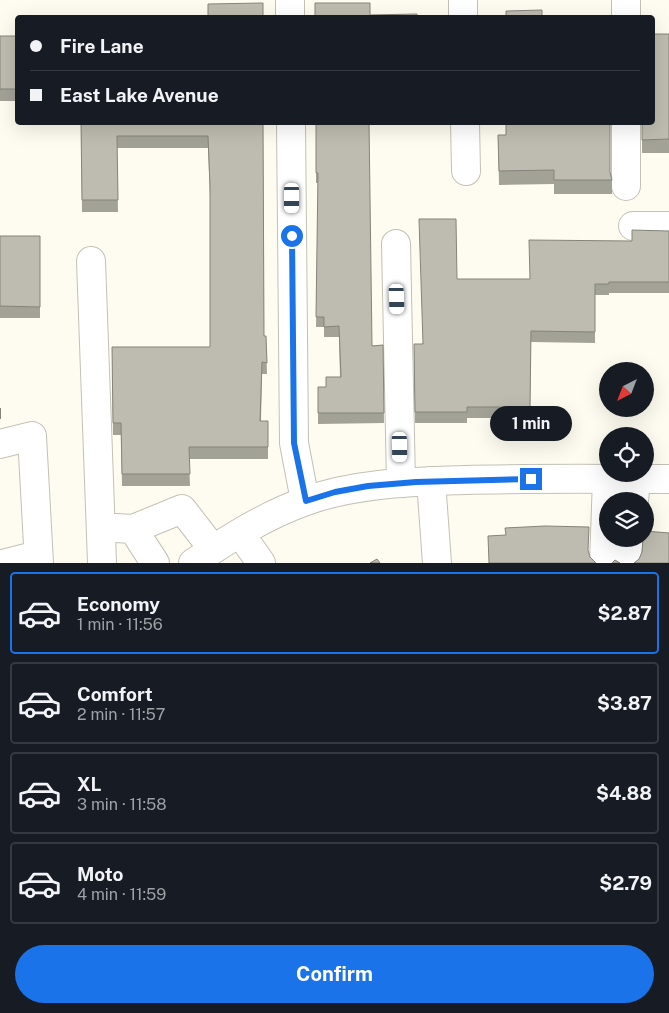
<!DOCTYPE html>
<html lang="en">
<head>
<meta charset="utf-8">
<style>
	:root { --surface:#171b24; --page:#20242c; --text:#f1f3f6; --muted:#9ea1a6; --line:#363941; --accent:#1a73e8 }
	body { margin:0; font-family:"Public Sans",sans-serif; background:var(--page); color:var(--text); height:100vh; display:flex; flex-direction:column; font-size:19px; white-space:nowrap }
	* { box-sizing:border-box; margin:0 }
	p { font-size:16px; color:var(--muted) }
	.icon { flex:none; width:28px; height:28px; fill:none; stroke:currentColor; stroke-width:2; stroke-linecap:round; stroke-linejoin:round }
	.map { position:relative; height:563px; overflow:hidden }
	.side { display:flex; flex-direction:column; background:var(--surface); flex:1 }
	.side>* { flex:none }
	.banner { position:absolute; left:15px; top:15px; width:640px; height:110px; border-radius:5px; box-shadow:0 5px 20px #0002; display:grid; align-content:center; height:110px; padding:0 15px; background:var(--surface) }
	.needle { width:32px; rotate:222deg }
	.fabs { position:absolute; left:599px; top:362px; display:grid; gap:10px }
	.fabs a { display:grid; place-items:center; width:55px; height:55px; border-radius:50%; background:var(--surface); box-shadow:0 5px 20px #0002; font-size:25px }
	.end { position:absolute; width:22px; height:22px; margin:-11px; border:6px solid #1a73e8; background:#fff; box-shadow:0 0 0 2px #fff }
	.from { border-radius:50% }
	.bubble { position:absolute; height:35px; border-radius:18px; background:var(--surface); box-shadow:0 5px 20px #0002; font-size:16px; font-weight:700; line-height:35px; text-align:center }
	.car { position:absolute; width:15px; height:30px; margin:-15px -8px; border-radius:6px; box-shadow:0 0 4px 1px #0007; background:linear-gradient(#fff 24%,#345 0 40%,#fff 0 76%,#345 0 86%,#fff 0) }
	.banner b { display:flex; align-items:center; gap:18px; height:48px; font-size:19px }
	.banner b+b { border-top:1px solid var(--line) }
	.banner i { width:12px; height:12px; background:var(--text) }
	ul { padding:9px 0 0; list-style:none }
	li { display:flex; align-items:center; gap:15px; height:82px; margin:0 10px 8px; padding:0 5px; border:2px solid var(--line); border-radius:5px }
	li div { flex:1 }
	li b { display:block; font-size:19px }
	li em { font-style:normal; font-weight:700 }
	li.current { border-color:var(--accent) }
	li>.icon { width:45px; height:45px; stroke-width:1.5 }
	.primary-button { display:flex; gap:10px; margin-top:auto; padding:10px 15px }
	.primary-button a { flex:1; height:58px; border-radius:30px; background:var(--accent); color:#fff; font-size:20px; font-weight:700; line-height:58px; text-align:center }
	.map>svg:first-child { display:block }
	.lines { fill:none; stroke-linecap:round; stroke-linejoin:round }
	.minor-casing { stroke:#c3c1b5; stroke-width:30 }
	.major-casing { stroke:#c3c1b5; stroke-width:30 }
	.minor { stroke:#fff; stroke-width:28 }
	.major { stroke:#fff; stroke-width:28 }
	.wall { fill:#a3a297 }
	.shaded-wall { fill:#85847b }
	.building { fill:#bebcb0; stroke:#85847b }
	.route { stroke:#1a73e8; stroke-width:6 }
</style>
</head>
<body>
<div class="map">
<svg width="669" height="563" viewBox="0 0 669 563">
	<rect width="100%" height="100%" fill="#fefcf0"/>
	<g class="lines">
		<defs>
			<g id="minor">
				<path d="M 290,0 L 290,18"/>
				<path d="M 463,0 L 463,18"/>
				<path d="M 626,0 L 626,18"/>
				<path d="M 291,122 L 294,443 L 305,501"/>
				<path d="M 465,122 L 466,171"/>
				<path d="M 626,122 L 626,186"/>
				<path d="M 633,226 L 669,226"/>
				<path d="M 396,244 L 401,483"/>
				<path d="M 91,261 L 102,563"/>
				<path d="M 0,444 L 32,436 L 39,563"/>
				<path d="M 431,481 L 437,563"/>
				<path d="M 634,501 L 636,479"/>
				<path d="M 115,528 L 133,529 L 155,563"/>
				<path d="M 133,529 L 182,509 L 213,549"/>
				<path d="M 240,533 L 261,563"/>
				<path d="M 6,563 L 38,555"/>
				<path d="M 604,563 L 607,479"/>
				<path d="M 626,563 L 629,539"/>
			</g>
			<path id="major" d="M 193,563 C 228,539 266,515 306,501 C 356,483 410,482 464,480 C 532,478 601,479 669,479"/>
		</defs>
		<!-- minor casing -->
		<use href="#minor" class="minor-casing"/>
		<!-- major casing -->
		<use href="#major" class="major-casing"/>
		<!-- minor -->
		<use href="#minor" class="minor"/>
		<!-- major -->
		<use href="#major" class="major"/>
	</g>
	<!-- wall -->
	<g class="wall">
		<path d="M 669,34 L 669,153 L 642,153 L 642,122 Z"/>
		<rect x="0" y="36" width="18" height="65"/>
		<path d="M 81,122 L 263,122 L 264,336 L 266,336 L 267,374 L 262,374 L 261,421 L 268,421 L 268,459 L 189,459 L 190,486 L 122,486 L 121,435 L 113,435 L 112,347 L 210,347 L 210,198 L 208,148 L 117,148 L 118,212 L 82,212 Z"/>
		<path d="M 316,122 L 372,346 L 383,345 L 384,423 L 318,424 L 318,387 L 326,387 L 340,377 L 339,337 L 324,337 L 324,327 L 316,327 L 318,183 L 316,183 Z"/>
		<path d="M 498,135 L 506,135 L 610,172 L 612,180 L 612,194 L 554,194 L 554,184 L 499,185 Z"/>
		<path d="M 669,231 L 669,293 L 609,293 L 609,295 L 595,295 L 595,343 L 531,342 L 530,418 L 467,418 L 467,423 L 415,423 L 414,344 L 422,344 L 457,279 L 530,279 L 632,241 Z"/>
		<rect x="0" y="236" width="40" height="82"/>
	</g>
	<!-- shaded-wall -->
	<rect class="shaded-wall" x="0" y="408" width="1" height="11"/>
	<!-- building -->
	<g class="building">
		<path d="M 263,3 L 263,18 L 208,18 L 208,4 Z"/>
		<path d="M 315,3 L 370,3 L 370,15 L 417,14 L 417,18 L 315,18 Z"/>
		<path d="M 542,10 L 542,18 L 506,18 L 506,11 Z"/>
		<path d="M 652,34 L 669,34 L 669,139 L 642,140 L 642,122 L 652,122 Z"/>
		<rect x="0" y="36" width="18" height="53"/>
		<path d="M 81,122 L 263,122 L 264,336 L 266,336 L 267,363 L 262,362 L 260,421 L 268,421 L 268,447 L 189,447 L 190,474 L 122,474 L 121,423 L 113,423 L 112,347 L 210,347 L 210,186 L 208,136 L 117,136 L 118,200 L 82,200 Z"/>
		<path d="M 316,122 L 369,122 L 372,346 L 383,345 L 384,413 L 318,413 L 318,387 L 326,387 L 326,377 L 341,377 L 339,326 L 324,327 L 324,317 L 316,317 L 318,173 L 316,173 Z"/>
		<path d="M 506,122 L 610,122 L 610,172 L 612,180 L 554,180 L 554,170 L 499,171 L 498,135 L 506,135 Z"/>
		<path d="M 419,219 L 456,219 L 457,279 L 530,279 L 529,240 L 632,241 L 632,230 L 669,231 L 669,282 L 609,282 L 609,284 L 595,284 L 595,332 L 531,331 L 530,407 L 467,407 L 467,412 L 415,412 L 414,344 L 423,344 Z"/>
		<path d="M 0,236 L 40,236 L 40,307 L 0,306 Z"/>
		<path d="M 545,526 L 589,527 L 588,550 L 590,557 L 596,563 L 489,563 L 488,536 L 506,535 L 505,528 Z"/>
		<path d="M 645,531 L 669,533 L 669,563 L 634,563 L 639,559 L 642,552 L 643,539 L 645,539 Z"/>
		<path d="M 377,559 L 380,563 L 370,563 Z"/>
		<path d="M 615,560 L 620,563 L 612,563 Z"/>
	</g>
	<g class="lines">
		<!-- route -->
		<path class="route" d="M 292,236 L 294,443 L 306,501 L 335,492 L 368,486 L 416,482 L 531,479"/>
	</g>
</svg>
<div class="fabs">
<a><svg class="needle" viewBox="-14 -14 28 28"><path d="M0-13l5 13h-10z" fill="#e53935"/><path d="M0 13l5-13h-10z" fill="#9ea1a6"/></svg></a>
<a><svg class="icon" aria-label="locate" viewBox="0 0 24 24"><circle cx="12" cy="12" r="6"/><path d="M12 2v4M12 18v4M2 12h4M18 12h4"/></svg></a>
<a><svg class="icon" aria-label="layers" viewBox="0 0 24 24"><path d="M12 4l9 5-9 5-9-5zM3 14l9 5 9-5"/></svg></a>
</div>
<i class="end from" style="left:292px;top:236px"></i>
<i class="end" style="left:531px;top:479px"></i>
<div class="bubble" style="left:490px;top:406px;width:82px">1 min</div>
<i class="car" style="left:292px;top:198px;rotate:180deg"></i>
<i class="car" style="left:397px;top:299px;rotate:178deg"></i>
<i class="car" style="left:400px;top:447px;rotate:179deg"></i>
<div class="banner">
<b><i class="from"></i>Fire Lane</b>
<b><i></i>East Lake Avenue</b>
</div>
</div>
<section class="side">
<ul>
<li class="current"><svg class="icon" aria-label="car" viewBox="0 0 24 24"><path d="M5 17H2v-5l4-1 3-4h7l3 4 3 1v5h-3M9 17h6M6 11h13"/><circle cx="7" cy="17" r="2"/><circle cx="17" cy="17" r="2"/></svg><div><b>Economy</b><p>1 min · 11:56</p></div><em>$2.87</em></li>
<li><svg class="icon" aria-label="car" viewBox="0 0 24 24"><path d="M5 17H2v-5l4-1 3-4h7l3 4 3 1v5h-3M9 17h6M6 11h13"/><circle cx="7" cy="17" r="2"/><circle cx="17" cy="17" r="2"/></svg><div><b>Comfort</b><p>2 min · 11:57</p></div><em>$3.87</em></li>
<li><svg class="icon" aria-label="car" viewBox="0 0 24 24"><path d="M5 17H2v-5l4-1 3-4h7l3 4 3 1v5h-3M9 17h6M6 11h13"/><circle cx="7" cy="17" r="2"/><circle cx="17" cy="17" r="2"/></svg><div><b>XL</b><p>3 min · 11:58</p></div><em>$4.88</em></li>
<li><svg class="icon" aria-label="car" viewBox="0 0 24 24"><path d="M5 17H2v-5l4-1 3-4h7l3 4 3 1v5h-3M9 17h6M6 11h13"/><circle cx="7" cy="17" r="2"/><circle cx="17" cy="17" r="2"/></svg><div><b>Moto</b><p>4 min · 11:59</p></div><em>$2.79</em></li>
</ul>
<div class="primary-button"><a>Confirm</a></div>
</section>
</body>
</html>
